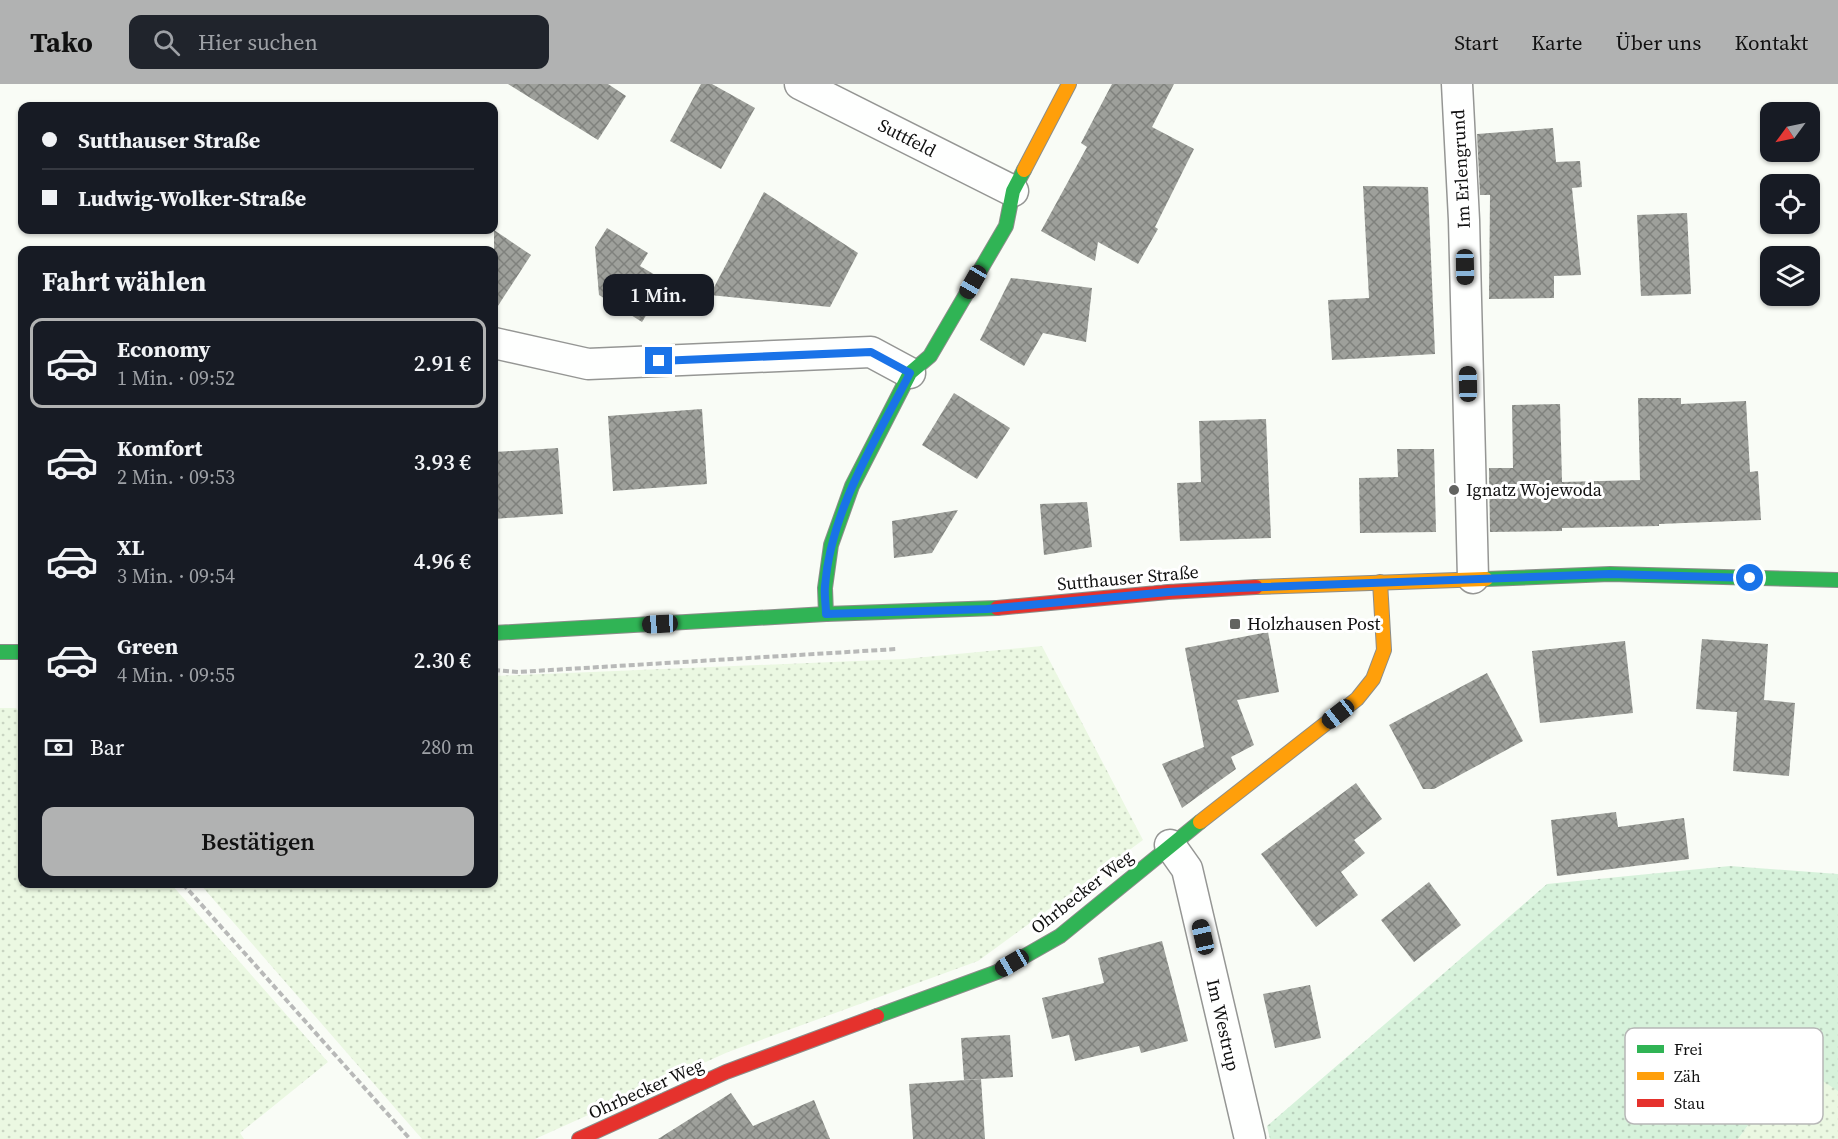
<!DOCTYPE html>
<html lang="de">
<head>
<meta charset="utf-8">
<style>
	:root { --surface:#171b24; --page:#20242c; --text:#f1f3f6; --muted:#9ea1a6; --line:#363941; --accent:#b1b2b2 }
	body { margin:0; font-family:"Source Serif 4",serif; background:var(--page); color:var(--text); height:100vh; display:flex; flex-direction:column; font-size:22px; white-space:nowrap }
	* { box-sizing:border-box; margin:0 }
	p { font-size:20px; color:var(--muted) }
	.icon { flex:none; width:33px; height:33px; fill:none; stroke:currentColor; stroke-width:2; stroke-linecap:round; stroke-linejoin:round }
	.map { position:relative; flex:1; overflow:hidden }
	.details { position:absolute; left:18px; top:162px; width:480px; height:642px; display:flex; flex-direction:column; background:var(--surface); border-radius:12px; box-shadow:0 2px 4px #0004 }
	.details>* { flex:none }
	.hud { position:absolute; left:18px; top:18px; width:480px; height:132px; border-radius:12px; box-shadow:0 2px 4px #0004; display:grid; align-content:center; height:132px; padding:0 24px; background:var(--surface) }
	.needle { width:39px; rotate:237deg }
	.controls { position:absolute; left:1760px; top:18px; display:grid; gap:12px }
	.controls a { display:grid; place-items:center; width:60px; height:60px; border-radius:12px; background:var(--surface); box-shadow:0 2px 4px #0004; font-size:30px }
	.end { position:absolute; width:27px; height:27px; margin:-14px; border:8px solid #1a73e8; background:#fff; box-shadow:0 0 0 3px #fff }
	.from { border-radius:50% }
	.bubble { position:absolute; height:42px; border-radius:12px; background:var(--surface); box-shadow:0 2px 4px #0004; font-size:20px; font-weight:600; line-height:42px; text-align:center }
	.car { position:absolute; width:18px; height:36px; margin:-18px -9px; border-radius:8px; box-shadow:0 0 4px 2px #0007; background:linear-gradient(#222 24%,#8ab4d8 0 40%,#222 0 76%,#8ab4d8 0 86%,#222 0) }
	.hud b { display:flex; align-items:center; gap:21px; height:57px; font-size:22px }
	.hud b+b { border-top:2px solid var(--line) }
	.hud i { width:15px; height:15px; background:var(--text) }
	ul { padding:0; list-style:none }
	li { display:flex; align-items:center; gap:18px; height:90px; margin:0 12px 9px; padding:0 12px; border:3px solid transparent; border-radius:12px }
	li div { flex:1 }
	li b { display:block; font-size:22px }
	li em { font-style:normal; font-weight:600 }
	li.on { border-color:var(--accent) }
	li>.icon { width:54px; height:54px; stroke-width:1.5 }
	h2 { padding:0 24px; font-size:27px; line-height:72px }
	.pay { display:flex; align-items:center; gap:15px; height:66px; padding:0 24px; font-size:22px }
	.pay p { margin-inline-start:auto }
	.button { display:flex; gap:12px; margin-top:auto; padding:12px 24px }
	.button a { flex:1; height:69px; border-radius:12px; background:var(--accent); color:#111; font-size:24px; font-weight:600; line-height:69px; text-align:center }
	header { display:flex; align-items:center; gap:36px; box-sizing:border-box; height:84px; padding:0 30px; background:var(--accent); color:#111 }
	header strong { font-size:28px }
	nav { display:flex; gap:33px; margin-inline-start:auto; font-size:21px }
	.search { width:420px; height:54px; background:var(--page); display:flex; align-items:center; gap:15px; box-sizing:border-box; padding:0 21px; border-radius:12px; color:var(--muted); font-size:22px }
	.map>svg:first-child { display:block }
	.farmland { fill:url(#farmland-dots) }
	.grass { fill:url(#grass-dots) }
	.building { fill:url(#building-cross-hatch) }
	.lines { fill:none; stroke-linecap:round; stroke-linejoin:round }
	.street-casing { stroke:#959694; stroke-width:33 }
	.fast-casing { stroke:#8c8d8a; stroke-width:16 }
	.slow-casing { stroke:#8c8d8a; stroke-width:16 }
	.jam-casing { stroke:#8c8d8a; stroke-width:16 }
	.path { stroke:#b8b9b8; stroke-width:4; stroke-dasharray:6 3; stroke-linecap:butt }
	.street { stroke:#fefffe; stroke-width:30 }
	.fast { stroke:#30b455; stroke-width:14 }
	.slow { stroke:#ff9f0a; stroke-width:14 }
	.jam { stroke:#e5322d; stroke-width:14 }
	.route { stroke:#1a73e8; stroke-width:8 }
	.poi-dot { fill:#626360; stroke:#fff; stroke-width:2 }
	.labels { text-anchor:middle; stroke-width:6; stroke-linejoin:round; paint-order:stroke }
	.street-label { font-size:18px; fill:#101010; stroke:#fff }
	.poi-label { font-size:18px; fill:#101010; stroke:#fff; text-anchor:start }
	.key { fill:#fff; stroke:#b7b7b7; stroke-width:1.5 }
	.key-label { font-size:16px; fill:#101010 }
</style>
</head>
<body>
<header>
<strong>Tako</strong>
<div class="search"><svg class="icon" aria-label="search" viewBox="0 0 24 24"><circle cx="10" cy="10" r="6"/><path d="M15 15l6 6"/></svg>Hier suchen</div>
<nav><a>Start</a><a>Karte</a><a>Über uns</a><a>Kontakt</a></nav>
</header>
<div class="map">
<svg width="1838" height="1055" viewBox="0 0 1838 1055">
	<defs>
		<pattern id="farmland-dots" width="8" height="8" patternUnits="userSpaceOnUse" patternTransform="scale(1.5)"><rect width="8" height="8" fill="#ebf8e2"/><path d="M2 2h.1M6 6h.1" fill="none" stroke="#c8d4c1" stroke-width="1.8" stroke-linecap="round"/></pattern>
		<pattern id="grass-dots" width="8" height="8" patternUnits="userSpaceOnUse" patternTransform="scale(1.5)"><rect width="8" height="8" fill="#d7f2db"/><path d="M2 2h.1M6 6h.1" fill="none" stroke="#b8cebb" stroke-width="1.8" stroke-linecap="round"/></pattern>
		<pattern id="building-cross-hatch" width="8" height="8" patternUnits="userSpaceOnUse" patternTransform="scale(1.5)"><rect width="8" height="8" fill="#9ea09b"/><path d="M0 0l8 8M0 8l8-8" fill="none" stroke="#7f817d"/></pattern>
	</defs>
	<rect width="100%" height="100%" fill="#f9fcf6"/>
	<!-- farmland -->
	<g class="farmland">
		<path d="M 1042,562 L 1143,756 L 978,877 L 728,968 L 535,1055 L 422,1055 L 200,800 L 494,800 L 494,592 L 904,575 Z"/>
		<path d="M 0,624 L 16,624 L 22,632 L 22,800 L 171,800 L 328,978 L 240,1049 L 244,1055 L 0,1055 Z"/>
		<path d="M 1795,977 L 1838,1006 L 1838,1055 L 1738,1055 Z"/>
	</g>
	<!-- grass -->
	<path class="grass" d="M 1730,782 L 1838,790 L 1838,1007 L 1794,978 L 1738,1055 L 1270,1055 L 1267,1042 L 1547,800 Z"/>
	<!-- building -->
	<g class="building">
		<path d="M 508,0 L 608,0 L 626,12 L 598,56 Z"/>
		<path d="M 701,0 L 712,0 L 755,24 L 721,85 L 670,57 Z"/>
		<path d="M 1112,0 L 1174,0 L 1152,43 L 1194,65 L 1155,143 L 1158,145 L 1138,180 L 1098,158 L 1095,177 L 1041,147 L 1087,63 L 1081,59 Z"/>
		<path d="M 1553,44 L 1556,78 L 1580,77 L 1582,103 L 1572,104 L 1581,191 L 1554,192 L 1554,214 L 1489,215 L 1490,111 L 1480,111 L 1477,50 Z"/>
		<path d="M 1363,102 L 1428,103 L 1435,270 L 1332,276 L 1328,216 L 1369,214 Z"/>
		<path d="M 764,108 L 858,169 L 830,223 L 710,211 Z"/>
		<path d="M 1687,129 L 1691,210 L 1641,212 L 1637,131 Z"/>
		<path d="M 607,144 L 648,169 L 640,182 L 667,198 L 642,238 L 599,211 L 595,163 Z"/>
		<path d="M 494,146 L 531,171 L 494,228 Z"/>
		<path d="M 1011,194 L 1092,204 L 1086,258 L 1043,249 L 1024,282 L 980,256 Z"/>
		<path d="M 954,309 L 1010,344 L 977,395 L 922,361 Z"/>
		<path d="M 1638,314 L 1681,314 L 1681,320 L 1746,317 L 1750,388 L 1758,387 L 1761,436 L 1659,440 L 1659,442 L 1562,444 L 1562,447 L 1490,448 L 1489,384 L 1513,384 L 1512,321 L 1560,320 L 1562,398 L 1640,396 Z"/>
		<path d="M 702,325 L 707,400 L 613,407 L 608,332 Z"/>
		<path d="M 1266,335 L 1271,454 L 1180,457 L 1177,399 L 1201,398 L 1199,337 Z"/>
		<path d="M 558,364 L 563,430 L 494,435 L 494,368 Z"/>
		<path d="M 1397,365 L 1434,365 L 1436,448 L 1360,449 L 1359,394 L 1398,393 Z"/>
		<path d="M 1087,418 L 1092,463 L 1044,471 L 1040,420 Z"/>
		<path d="M 958,426 L 932,469 L 894,474 L 892,437 Z"/>
		<path d="M 1268,548 L 1279,608 L 1237,616 L 1254,661 L 1231,673 L 1236,685 L 1182,724 L 1162,680 L 1204,663 L 1185,564 Z"/>
		<path d="M 1702,555 L 1768,560 L 1764,616 L 1795,619 L 1789,692 L 1733,687 L 1737,628 L 1696,625 Z"/>
		<path d="M 1625,557 L 1633,629 L 1540,639 L 1532,567 Z"/>
		<path d="M 1487,589 L 1523,657 L 1434,705 L 1423,705 L 1389,641 Z"/>
		<path d="M 1356,699 L 1382,735 L 1354,756 L 1365,769 L 1341,788 L 1358,811 L 1316,843 L 1261,770 Z"/>
		<path d="M 1616,728 L 1618,743 L 1684,734 L 1689,775 L 1557,792 L 1551,736 Z"/>
		<path d="M 1429,798 L 1461,841 L 1414,878 L 1381,836 Z"/>
		<path d="M 1162,857 L 1188,957 L 1141,969 L 1139,962 L 1075,977 L 1069,951 L 1052,955 L 1042,914 L 1104,899 L 1098,874 Z"/>
		<path d="M 1310,901 L 1321,954 L 1275,964 L 1263,910 Z"/>
		<path d="M 1010,951 L 1013,993 L 964,996 L 961,954 Z"/>
		<path d="M 981,995 L 985,1055 L 913,1055 L 909,1000 Z"/>
		<path d="M 731,1009 L 753,1042 L 814,1016 L 830,1055 L 658,1055 Z"/>
	</g>
	<g class="lines">
		<defs>
			<g id="street">
				<path d="M 800,0 L 1013,107"/>
				<path d="M 1457,0 L 1464,136 L 1473,494"/>
				<path d="M 494,259 L 588,280 L 871,268 L 910,289"/>
				<path d="M 1170,761 L 1187,785 L 1250,1055"/>
			</g>
			<g id="fast">
				<path d="M 1486,495 L 1610,490 L 1838,496"/>
				<path d="M 826,530 L 825,504 L 831,461 L 852,402 L 910,289 L 930,272 L 1006,142 L 1013,107 L 1024,86"/>
				<path d="M 494,549 L 826,530 L 997,524"/>
				<path d="M 0,568 L 22,568"/>
				<path d="M 877,932 L 997,888 L 1060,852 L 1200,738"/>
			</g>
			<g id="slow">
				<path d="M 1024,86 L 1069,0"/>
				<path d="M 1256,503 L 1486,495"/>
				<path d="M 1200,738 L 1357,615 L 1373,595 L 1384,566 L 1380,498"/>
			</g>
			<g id="jam">
				<path d="M 997,524 L 1168,508 L 1256,503"/>
				<path d="M 579,1055 L 726,988 L 877,932"/>
			</g>
		</defs>
		<!-- street casing -->
		<use href="#street" class="street-casing"/>
		<!-- fast casing -->
		<use href="#fast" class="fast-casing"/>
		<!-- slow casing -->
		<use href="#slow" class="slow-casing"/>
		<!-- jam casing -->
		<use href="#jam" class="jam-casing"/>
		<!-- path -->
		<g class="path">
			<path d="M 494,586 L 518,588 L 897,565"/>
			<path d="M 183,800 L 410,1055"/>
		</g>
		<!-- street -->
		<use href="#street" class="street"/>
		<!-- fast -->
		<use href="#fast" class="fast"/>
		<!-- slow -->
		<use href="#slow" class="slow"/>
		<!-- jam -->
		<use href="#jam" class="jam"/>
	</g>
	<g class="lines">
		<!-- route -->
		<path class="route" d="M 659,277 L 871,268 L 910,289 C 876,356 831,425 825,502 C 824,511 826,521 826,530 L 987,525 L 1168,508 L 1237,504 L 1610,490 L 1750,494"/>
	</g>
	<!-- markers -->
	<g class="poi-dot">
		<circle cx="1454" cy="406" r="6"/>
		<rect x="1229" y="534" width="12" height="12" rx="3"/>
	</g>
	<g class="labels">
		<!-- street labels -->
		<g class="street-label">
			<text transform="translate(907 54) rotate(27)" y="6">Suttfeld</text>
			<text transform="translate(1461 85) rotate(-93)" y="6">Im Erlengrund</text>
			<text transform="translate(1128 494) rotate(-5)" y="6">Sutthauser Straße</text>
			<text transform="translate(1082 808) rotate(-38)" y="6">Ohrbecker Weg</text>
			<text transform="translate(1223 941) rotate(77)" y="6">Im Westrup</text>
			<text transform="translate(646 1005) rotate(-24)" y="6">Ohrbecker Weg</text>
		</g>
		<!-- poi labels -->
		<g class="poi-label">
			<text x="1466" y="412">Ignatz Wojewoda</text>
			<text x="1247" y="546">Holzhausen Post</text>
		</g>
	</g>
	<!-- legend -->
	<rect x="1625" y="944" width="198" height="96" rx="9" class="key"/>
	<rect x="1637" y="961" width="27" height="8" fill="#30b455"/>
	<rect x="1637" y="988" width="27" height="8" fill="#ff9f0a"/>
	<rect x="1637" y="1015" width="27" height="8" fill="#e5322d"/>
	<g class="key-label">
		<text x="1674" y="971">Frei</text>
		<text x="1674" y="998">Zäh</text>
		<text x="1674" y="1025">Stau</text>
	</g>
</svg>
<div class="controls">
<a><svg class="needle" viewBox="-14 -14 28 28"><path d="M0-13l5 13h-10z" fill="#e53935"/><path d="M0 13l5-13h-10z" fill="#9ea1a6"/></svg></a>
<a><svg class="icon" aria-label="locate" viewBox="0 0 24 24"><circle cx="12" cy="12" r="6"/><path d="M12 2v4M12 18v4M2 12h4M18 12h4"/></svg></a>
<a><svg class="icon" aria-label="layers" viewBox="0 0 24 24"><path d="M12 4l9 5-9 5-9-5zM3 14l9 5 9-5"/></svg></a>
</div>
<i class="end from" style="left:1750px;top:494px"></i>
<i class="end" style="left:659px;top:277px"></i>
<div class="bubble" style="left:603px;top:190px;width:111px">1 Min.</div>
<i class="car" style="left:1465px;top:183px;rotate:179deg"></i>
<i class="car" style="left:973px;top:198px;rotate:210deg"></i>
<i class="car" style="left:1468px;top:300px;rotate:359deg"></i>
<i class="car" style="left:660px;top:540px;rotate:267deg"></i>
<i class="car" style="left:1338px;top:630px;rotate:232deg"></i>
<i class="car" style="left:1203px;top:853px;rotate:347deg"></i>
<i class="car" style="left:1012px;top:879px;rotate:240deg"></i>
<div class="hud">
<b><i class="from"></i>Sutthauser Straße</b>
<b><i></i>Ludwig-Wolker-Straße</b>
</div>
<section class="details">
<h2>Fahrt wählen</h2>
<ul>
<li class="on"><svg class="icon" aria-label="car" viewBox="0 0 24 24"><path d="M5 17H2v-5l4-1 3-4h7l3 4 3 1v5h-3M9 17h6M6 11h13"/><circle cx="7" cy="17" r="2"/><circle cx="17" cy="17" r="2"/></svg><div><b>Economy</b><p>1 Min. · 09:52</p></div><em>2.91 €</em></li>
<li><svg class="icon" aria-label="car" viewBox="0 0 24 24"><path d="M5 17H2v-5l4-1 3-4h7l3 4 3 1v5h-3M9 17h6M6 11h13"/><circle cx="7" cy="17" r="2"/><circle cx="17" cy="17" r="2"/></svg><div><b>Komfort</b><p>2 Min. · 09:53</p></div><em>3.93 €</em></li>
<li><svg class="icon" aria-label="car" viewBox="0 0 24 24"><path d="M5 17H2v-5l4-1 3-4h7l3 4 3 1v5h-3M9 17h6M6 11h13"/><circle cx="7" cy="17" r="2"/><circle cx="17" cy="17" r="2"/></svg><div><b>XL</b><p>3 Min. · 09:54</p></div><em>4.96 €</em></li>
<li><svg class="icon" aria-label="car" viewBox="0 0 24 24"><path d="M5 17H2v-5l4-1 3-4h7l3 4 3 1v5h-3M9 17h6M6 11h13"/><circle cx="7" cy="17" r="2"/><circle cx="17" cy="17" r="2"/></svg><div><b>Green</b><p>4 Min. · 09:55</p></div><em>2.30 €</em></li>
</ul>
<div class="pay"><svg class="icon" aria-label="cash" viewBox="0 0 24 24"><path d="M3 7h18v10H3z"/><circle cx="12" cy="12" r="2"/></svg>Bar<p>280 m</p></div>
<div class="button"><a>Bestätigen</a></div>
</section>
</div>
</body>
</html>
